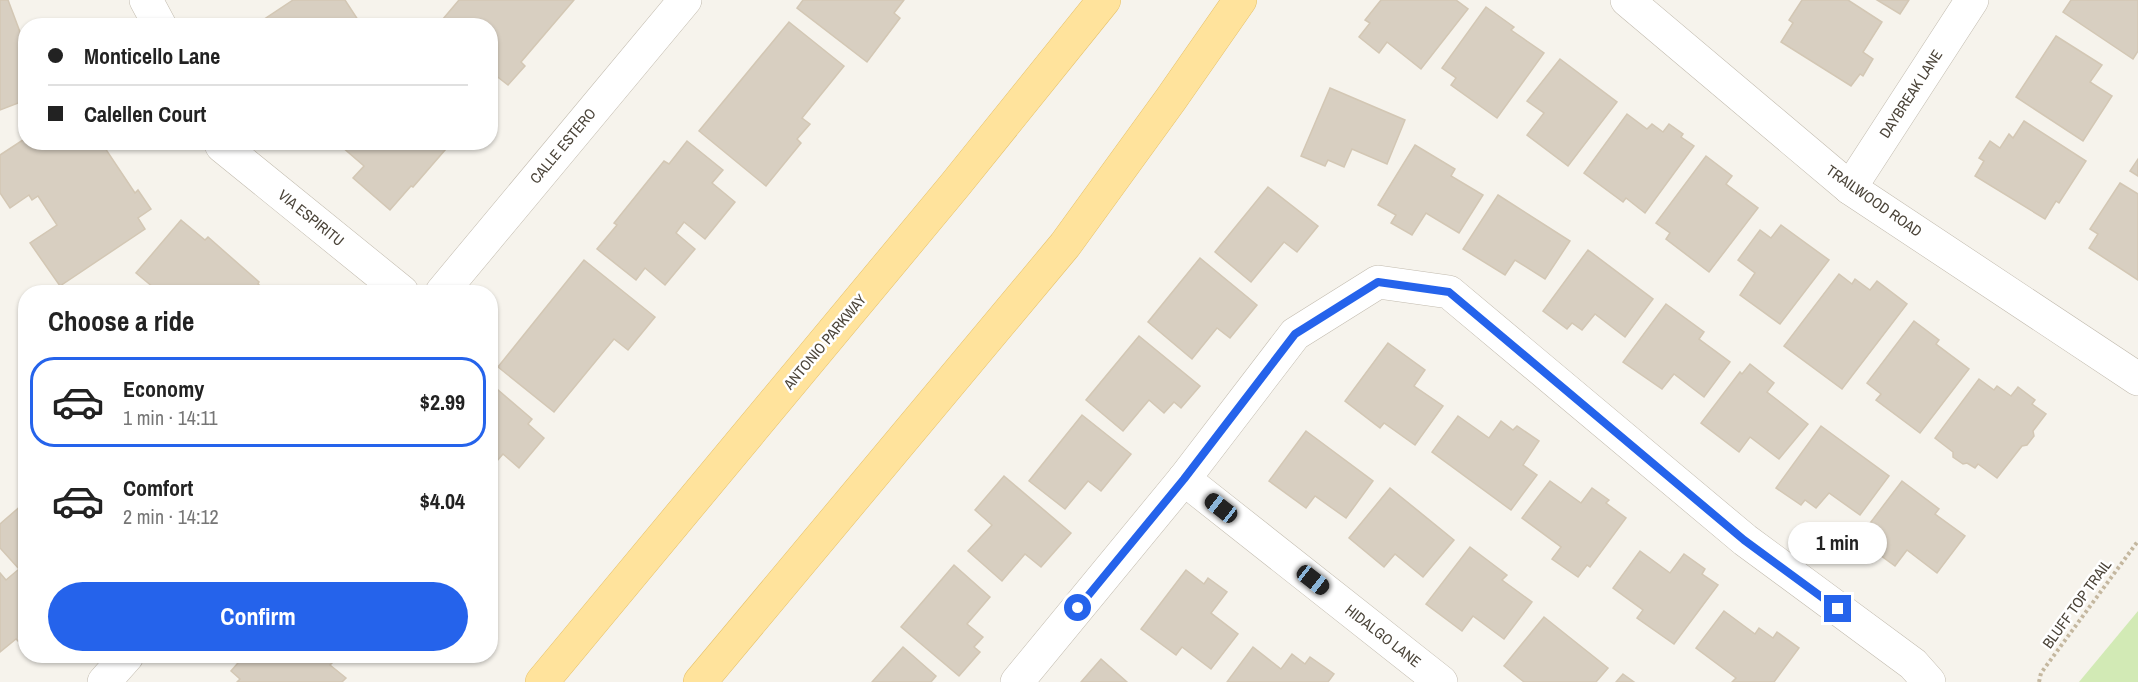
<!DOCTYPE html>
<html lang="en">
<head>
<meta charset="utf-8">
<style>
	:root { --surface:#fff; --page:#f2f2f2; --text:#222; --muted:#767676; --line:#e0e0e0; --accent:#2563eb }
	body { margin:0; font-family:"Archivo Narrow",sans-serif; background:var(--page); color:var(--text); height:100vh; display:flex; flex-direction:column; font-size:22px; white-space:nowrap }
	* { box-sizing:border-box; margin:0 }
	p { font-size:20px; color:var(--muted) }
	.icon { flex:none; width:33px; height:33px; fill:none; stroke:currentColor; stroke-width:2; stroke-linecap:round; stroke-linejoin:round }
	.map { position:relative; flex:1; overflow:hidden }
	.panel { position:absolute; left:18px; top:285px; width:480px; height:378px; display:flex; flex-direction:column; background:var(--surface); border-radius:24px; box-shadow:0 2px 4px #0004 }
	.panel>* { flex:none }
	.banner { position:absolute; left:18px; top:18px; width:480px; height:132px; border-radius:24px; box-shadow:0 2px 4px #0004; display:grid; align-content:center; height:132px; padding:0 30px; background:var(--surface) }
	.end { position:absolute; width:27px; height:27px; margin:-14px; border:8px solid #2563eb; background:#fff; box-shadow:0 0 0 3px #fff }
	.from { border-radius:50% }
	.bubble { position:absolute; height:42px; border-radius:21px; background:var(--surface); box-shadow:0 2px 4px #0004; font-size:20px; font-weight:700; line-height:42px; text-align:center }
	.car { position:absolute; width:18px; height:36px; margin:-18px -9px; border-radius:8px; box-shadow:0 0 4px 2px #0007; background:linear-gradient(#222 24%,#8ab4d8 0 40%,#222 0 76%,#8ab4d8 0 86%,#222 0) }
	.banner b { display:flex; align-items:center; gap:21px; height:57px; font-size:22px }
	.banner b+b { border-top:2px solid var(--line) }
	.banner i { width:15px; height:15px; background:var(--text) }
	ul { padding:0; list-style:none }
	li { display:flex; align-items:center; gap:18px; height:90px; margin:0 12px 9px; padding:0 18px; border:3px solid transparent; border-radius:24px }
	li div { flex:1 }
	li b { display:block; font-size:22px }
	li em { font-style:normal; font-weight:700 }
	li.current { border-color:var(--accent) }
	li>.icon { width:54px; height:54px; stroke-width:1.5 }
	h2 { padding:0 30px; font-size:27px; line-height:72px }
	.primary-button { display:flex; gap:12px; margin-top:auto; padding:12px 30px }
	.primary-button a { flex:1; height:69px; border-radius:36px; background:var(--accent); color:#fff; font-size:24px; font-weight:700; line-height:69px; text-align:center }
	.map>svg:first-child { display:block }
	.green { fill:#d2eab5 }
	.building { fill:#d8cfc1; stroke:#d3c7b4; stroke-width:1.5 }
	.lines { fill:none; stroke-linecap:round; stroke-linejoin:round }
	.street-casing { stroke:#c2bbae; stroke-width:34 }
	.primary-casing { stroke:#e6c16a; stroke-width:34 }
	.path { stroke:#c4b79f; stroke-width:4; stroke-dasharray:3 3; stroke-linecap:butt }
	.street { stroke:#fff; stroke-width:33 }
	.primary { stroke:#ffe39c; stroke-width:33 }
	.route { stroke:#2563eb; stroke-width:8 }
	.labels { text-anchor:middle; stroke-width:5; stroke-linejoin:round; paint-order:stroke }
	.street-label { font-size:15px; fill:#4b4439; stroke:#fff }
</style>
</head>
<body>
<div class="map">
<svg width="2138" height="682" viewBox="0 0 2138 682">
	<rect width="100%" height="100%" fill="#f6f3ec"/>
	<!-- green -->
	<path class="green" d="M 2138,611 L 2138,682 L 2079,682 Z"/>
	<!-- building -->
	<g class="building">
		<path d="M 0,0 L 8,0 L 26,48 L 26,100 L 0,110 Z"/>
		<path d="M 293,0 L 345,0 L 362,26 L 254,26 Z"/>
		<path d="M 459,0 L 574,0 L 521,62 L 525,66 L 508,85 L 495,75 L 490,81 L 490,26 L 437,26 Z"/>
		<path d="M 803,0 L 904,0 L 894,13 L 900,18 L 867,62 L 797,8 Z"/>
		<path d="M 1381,0 L 1456,0 L 1468,9 L 1421,69 L 1387,42 L 1379,53 L 1359,37 L 1370,23 L 1365,20 Z"/>
		<path d="M 1802,0 L 1848,0 L 1882,22 L 1863,52 L 1873,59 L 1863,76 L 1860,74 L 1851,86 L 1781,42 L 1793,23 L 1789,20 Z"/>
		<path d="M 1877,0 L 1909,0 L 1900,14 Z"/>
		<path d="M 2071,0 L 2138,0 L 2138,51 L 2133,59 L 2063,12 Z"/>
		<path d="M 1486,7 L 1514,27 L 1511,30 L 1544,53 L 1497,118 L 1451,85 L 1456,78 L 1442,68 Z"/>
		<path d="M 789,22 L 844,66 L 802,118 L 810,124 L 797,139 L 801,143 L 766,186 L 699,131 Z"/>
		<path d="M 2056,36 L 2102,65 L 2090,82 L 2112,96 L 2083,141 L 2016,97 Z"/>
		<path d="M 1560,59 L 1617,102 L 1568,166 L 1527,135 L 1544,113 L 1527,101 Z"/>
		<path d="M 1330,88 L 1405,120 L 1387,164 L 1352,149 L 1344,167 L 1328,160 L 1325,166 L 1301,156 Z"/>
		<path d="M 1627,114 L 1647,129 L 1652,124 L 1663,132 L 1669,124 L 1683,134 L 1681,137 L 1694,146 L 1645,213 L 1626,198 L 1623,202 L 1584,173 Z"/>
		<path d="M 2024,121 L 2086,161 L 2059,203 L 2056,201 L 2045,219 L 1975,176 L 1984,161 L 1979,158 L 1990,141 L 2000,148 L 2009,134 L 2013,138 Z"/>
		<path d="M 26,138 L 26,142 L 101,142 L 135,193 L 138,190 L 151,209 L 138,218 L 145,229 L 60,286 L 30,243 L 57,225 L 38,196 L 32,200 L 29,195 L 10,208 L 0,193 L 0,155 Z"/>
		<path d="M 687,141 L 723,170 L 712,183 L 735,202 L 705,239 L 684,222 L 676,233 L 695,249 L 665,285 L 645,268 L 636,280 L 597,249 L 617,225 L 614,223 L 664,161 L 669,164 Z"/>
		<path d="M 346,142 L 452,142 L 413,187 L 411,186 L 390,210 L 353,178 L 364,166 L 342,147 Z"/>
		<path d="M 1415,145 L 1455,169 L 1451,176 L 1483,195 L 1459,233 L 1426,213 L 1412,235 L 1391,223 L 1396,215 L 1378,205 Z"/>
		<path d="M 1706,156 L 1732,176 L 1726,184 L 1758,208 L 1709,272 L 1666,239 L 1670,233 L 1656,223 Z"/>
		<path d="M 2138,159 L 2138,176 L 2130,171 Z"/>
		<path d="M 2120,183 L 2138,194 L 2138,280 L 2089,248 L 2098,234 L 2090,229 Z"/>
		<path d="M 1268,187 L 1318,226 L 1297,252 L 1284,242 L 1251,282 L 1215,252 Z"/>
		<path d="M 1498,195 L 1570,241 L 1545,279 L 1515,260 L 1505,275 L 1463,249 Z"/>
		<path d="M 181,220 L 205,240 L 208,237 L 259,282 L 258,284 L 268,292 L 159,292 L 136,273 Z"/>
		<path d="M 1781,225 L 1829,260 L 1780,324 L 1740,295 L 1755,273 L 1738,260 L 1760,230 L 1771,238 Z"/>
		<path d="M 1588,250 L 1653,299 L 1625,337 L 1595,314 L 1582,330 L 1572,323 L 1567,329 L 1543,311 Z"/>
		<path d="M 1200,258 L 1257,305 L 1230,338 L 1217,328 L 1192,359 L 1148,322 Z"/>
		<path d="M 584,260 L 655,317 L 628,350 L 614,339 L 554,412 L 498,367 Z"/>
		<path d="M 1839,274 L 1852,284 L 1855,279 L 1870,290 L 1877,281 L 1907,304 L 1842,389 L 1784,346 Z"/>
		<path d="M 1666,304 L 1704,332 L 1699,339 L 1730,362 L 1704,397 L 1674,374 L 1662,389 L 1623,362 Z"/>
		<path d="M 1914,321 L 1939,340 L 1936,344 L 1969,369 L 1920,433 L 1876,400 L 1881,394 L 1867,383 Z"/>
		<path d="M 1139,336 L 1200,386 L 1181,408 L 1174,402 L 1164,413 L 1149,400 L 1123,431 L 1086,400 Z"/>
		<path d="M 1388,343 L 1425,370 L 1414,386 L 1443,406 L 1415,445 L 1384,423 L 1380,428 L 1345,401 Z"/>
		<path d="M 1750,364 L 1774,383 L 1767,392 L 1808,424 L 1779,459 L 1750,437 L 1739,452 L 1701,423 L 1740,372 L 1742,374 Z"/>
		<path d="M 1979,379 L 1994,390 L 1997,386 L 2011,396 L 2018,387 L 2035,400 L 2032,404 L 2046,414 L 2033,431 L 2034,436 L 2027,445 L 2022,446 L 1997,478 L 1978,464 L 1975,468 L 1967,463 L 1963,464 L 1953,457 L 1953,452 L 1935,438 Z"/>
		<path d="M 490,383 L 532,419 L 528,424 L 544,438 L 519,468 L 503,454 L 490,469 Z"/>
		<path d="M 1082,415 L 1131,454 L 1101,491 L 1088,481 L 1065,509 L 1029,481 Z"/>
		<path d="M 1458,416 L 1489,438 L 1501,421 L 1513,430 L 1517,426 L 1539,441 L 1523,465 L 1537,475 L 1511,510 L 1432,452 Z"/>
		<path d="M 1821,426 L 1889,476 L 1860,515 L 1829,493 L 1816,508 L 1805,500 L 1801,505 L 1776,488 Z"/>
		<path d="M 1306,431 L 1373,481 L 1346,518 L 1315,496 L 1306,508 L 1269,481 Z"/>
		<path d="M 1004,476 L 1071,533 L 1041,567 L 1025,554 L 1002,581 L 968,551 L 992,525 L 975,510 Z"/>
		<path d="M 1550,481 L 1581,503 L 1592,488 L 1609,500 L 1606,503 L 1626,518 L 1590,567 L 1587,565 L 1578,577 L 1552,559 L 1561,547 L 1522,518 Z"/>
		<path d="M 1902,481 L 1939,509 L 1935,514 L 1965,536 L 1937,573 L 1907,550 L 1895,566 L 1858,539 Z"/>
		<path d="M 1390,488 L 1454,540 L 1423,577 L 1395,554 L 1384,567 L 1349,538 Z"/>
		<path d="M 23,504 L 26,507 L 26,634 L 18,641 L 16,639 L 0,652 L 0,573 L 6,580 L 19,569 L 0,548 L 0,524 Z"/>
		<path d="M 1470,547 L 1507,575 L 1502,580 L 1532,602 L 1504,639 L 1473,616 L 1462,631 L 1426,604 Z"/>
		<path d="M 1640,551 L 1670,573 L 1684,554 L 1705,569 L 1702,574 L 1718,585 L 1674,644 L 1637,618 L 1643,610 L 1613,588 Z"/>
		<path d="M 954,565 L 990,597 L 967,624 L 983,637 L 974,647 L 980,652 L 959,676 L 901,627 Z"/>
		<path d="M 1186,570 L 1204,584 L 1208,578 L 1227,592 L 1211,613 L 1238,634 L 1211,669 L 1182,647 L 1176,655 L 1141,629 Z"/>
		<path d="M 1724,611 L 1755,634 L 1759,628 L 1773,638 L 1777,632 L 1799,648 L 1774,682 L 1732,682 L 1736,678 L 1696,648 Z"/>
		<path d="M 1544,617 L 1608,668 L 1596,682 L 1524,682 L 1504,666 Z"/>
		<path d="M 903,647 L 936,676 L 931,682 L 872,682 Z"/>
		<path d="M 1253,647 L 1281,669 L 1292,654 L 1305,664 L 1310,657 L 1334,674 L 1328,682 L 1227,682 Z"/>
		<path d="M 244,656 L 328,656 L 334,661 L 330,665 L 346,678 L 342,682 L 237,682 L 240,679 L 231,671 Z"/>
		<path d="M 1101,659 L 1127,682 L 1081,682 Z"/>
		<path d="M 1623,674 L 1634,682 L 1616,682 Z"/>
	</g>
	<g class="lines">
		<defs>
			<g id="street">
				<path d="M 146,0 L 160,26"/>
				<path d="M 1627,0 L 1850,188 L 2138,379"/>
				<path d="M 220,142 L 222,146 L 402,292"/>
				<path d="M 1850,188 L 1972,0"/>
				<path d="M 442,292 L 685,0"/>
				<path d="M 1184,479 L 1441,682"/>
				<path d="M 104,682 L 127,656"/>
				<path d="M 1017,682 L 1184,479 L 1295,334 L 1378,282 L 1449,292 L 1745,540 L 1913,664 L 1929,682"/>
			</g>
			<g id="primary">
				<path d="M 542,682 L 955,185 L 1104,0"/>
				<path d="M 700,682 L 1065,245 L 1171,99 L 1240,0"/>
			</g>
		</defs>
		<!-- street casing -->
		<use href="#street" class="street-casing"/>
		<!-- primary casing -->
		<use href="#primary" class="primary-casing"/>
		<!-- path -->
		<path class="path" d="M 2039,682 L 2041,673 L 2138,541"/>
		<!-- street -->
		<use href="#street" class="street"/>
		<!-- primary -->
		<use href="#primary" class="primary"/>
	</g>
	<g class="lines">
		<!-- route -->
		<path class="route" d="M 1078,608 L 1184,479 L 1295,334 L 1378,282 L 1449,292 L 1744,540 L 1838,609"/>
	</g>
	<g class="labels">
		<!-- street labels -->
		<g class="street-label">
			<text transform="translate(1911 94) rotate(-57)" y="5">DAYBREAK LANE</text>
			<text transform="translate(563 146) rotate(-50)" y="5">CALLE ESTERO</text>
			<text transform="translate(1874 201) rotate(35)" y="5">TRAILWOOD ROAD</text>
			<text transform="translate(311 218) rotate(39)" y="5">VIA ESPIRITU</text>
			<text transform="translate(825 342) rotate(-50)" y="5">ANTONIO PARKWAY</text>
			<text transform="translate(2077 604) rotate(-54)" y="5">BLUFF TOP TRAIL</text>
			<text transform="translate(1383 636) rotate(38)" y="5">HIDALGO LANE</text>
		</g>
	</g>
</svg>
<i class="end from" style="left:1078px;top:608px"></i>
<i class="end" style="left:1838px;top:609px"></i>
<div class="bubble" style="left:1788px;top:522px;width:99px">1 min</div>
<i class="car" style="left:1221px;top:508px;rotate:308deg"></i>
<i class="car" style="left:1313px;top:580px;rotate:128deg"></i>
<div class="banner">
<b><i class="from"></i>Monticello Lane</b>
<b><i></i>Calellen Court</b>
</div>
<section class="panel">
<h2>Choose a ride</h2>
<ul>
<li class="current"><svg class="icon" aria-label="car" viewBox="0 0 24 24"><path d="M5 17H2v-5l4-1 3-4h7l3 4 3 1v5h-3M9 17h6M6 11h13"/><circle cx="7" cy="17" r="2"/><circle cx="17" cy="17" r="2"/></svg><div><b>Economy</b><p>1 min · 14:11</p></div><em>$2.99</em></li>
<li><svg class="icon" aria-label="car" viewBox="0 0 24 24"><path d="M5 17H2v-5l4-1 3-4h7l3 4 3 1v5h-3M9 17h6M6 11h13"/><circle cx="7" cy="17" r="2"/><circle cx="17" cy="17" r="2"/></svg><div><b>Comfort</b><p>2 min · 14:12</p></div><em>$4.04</em></li>
</ul>
<div class="primary-button"><a>Confirm</a></div>
</section>
</div>
</body>
</html>
